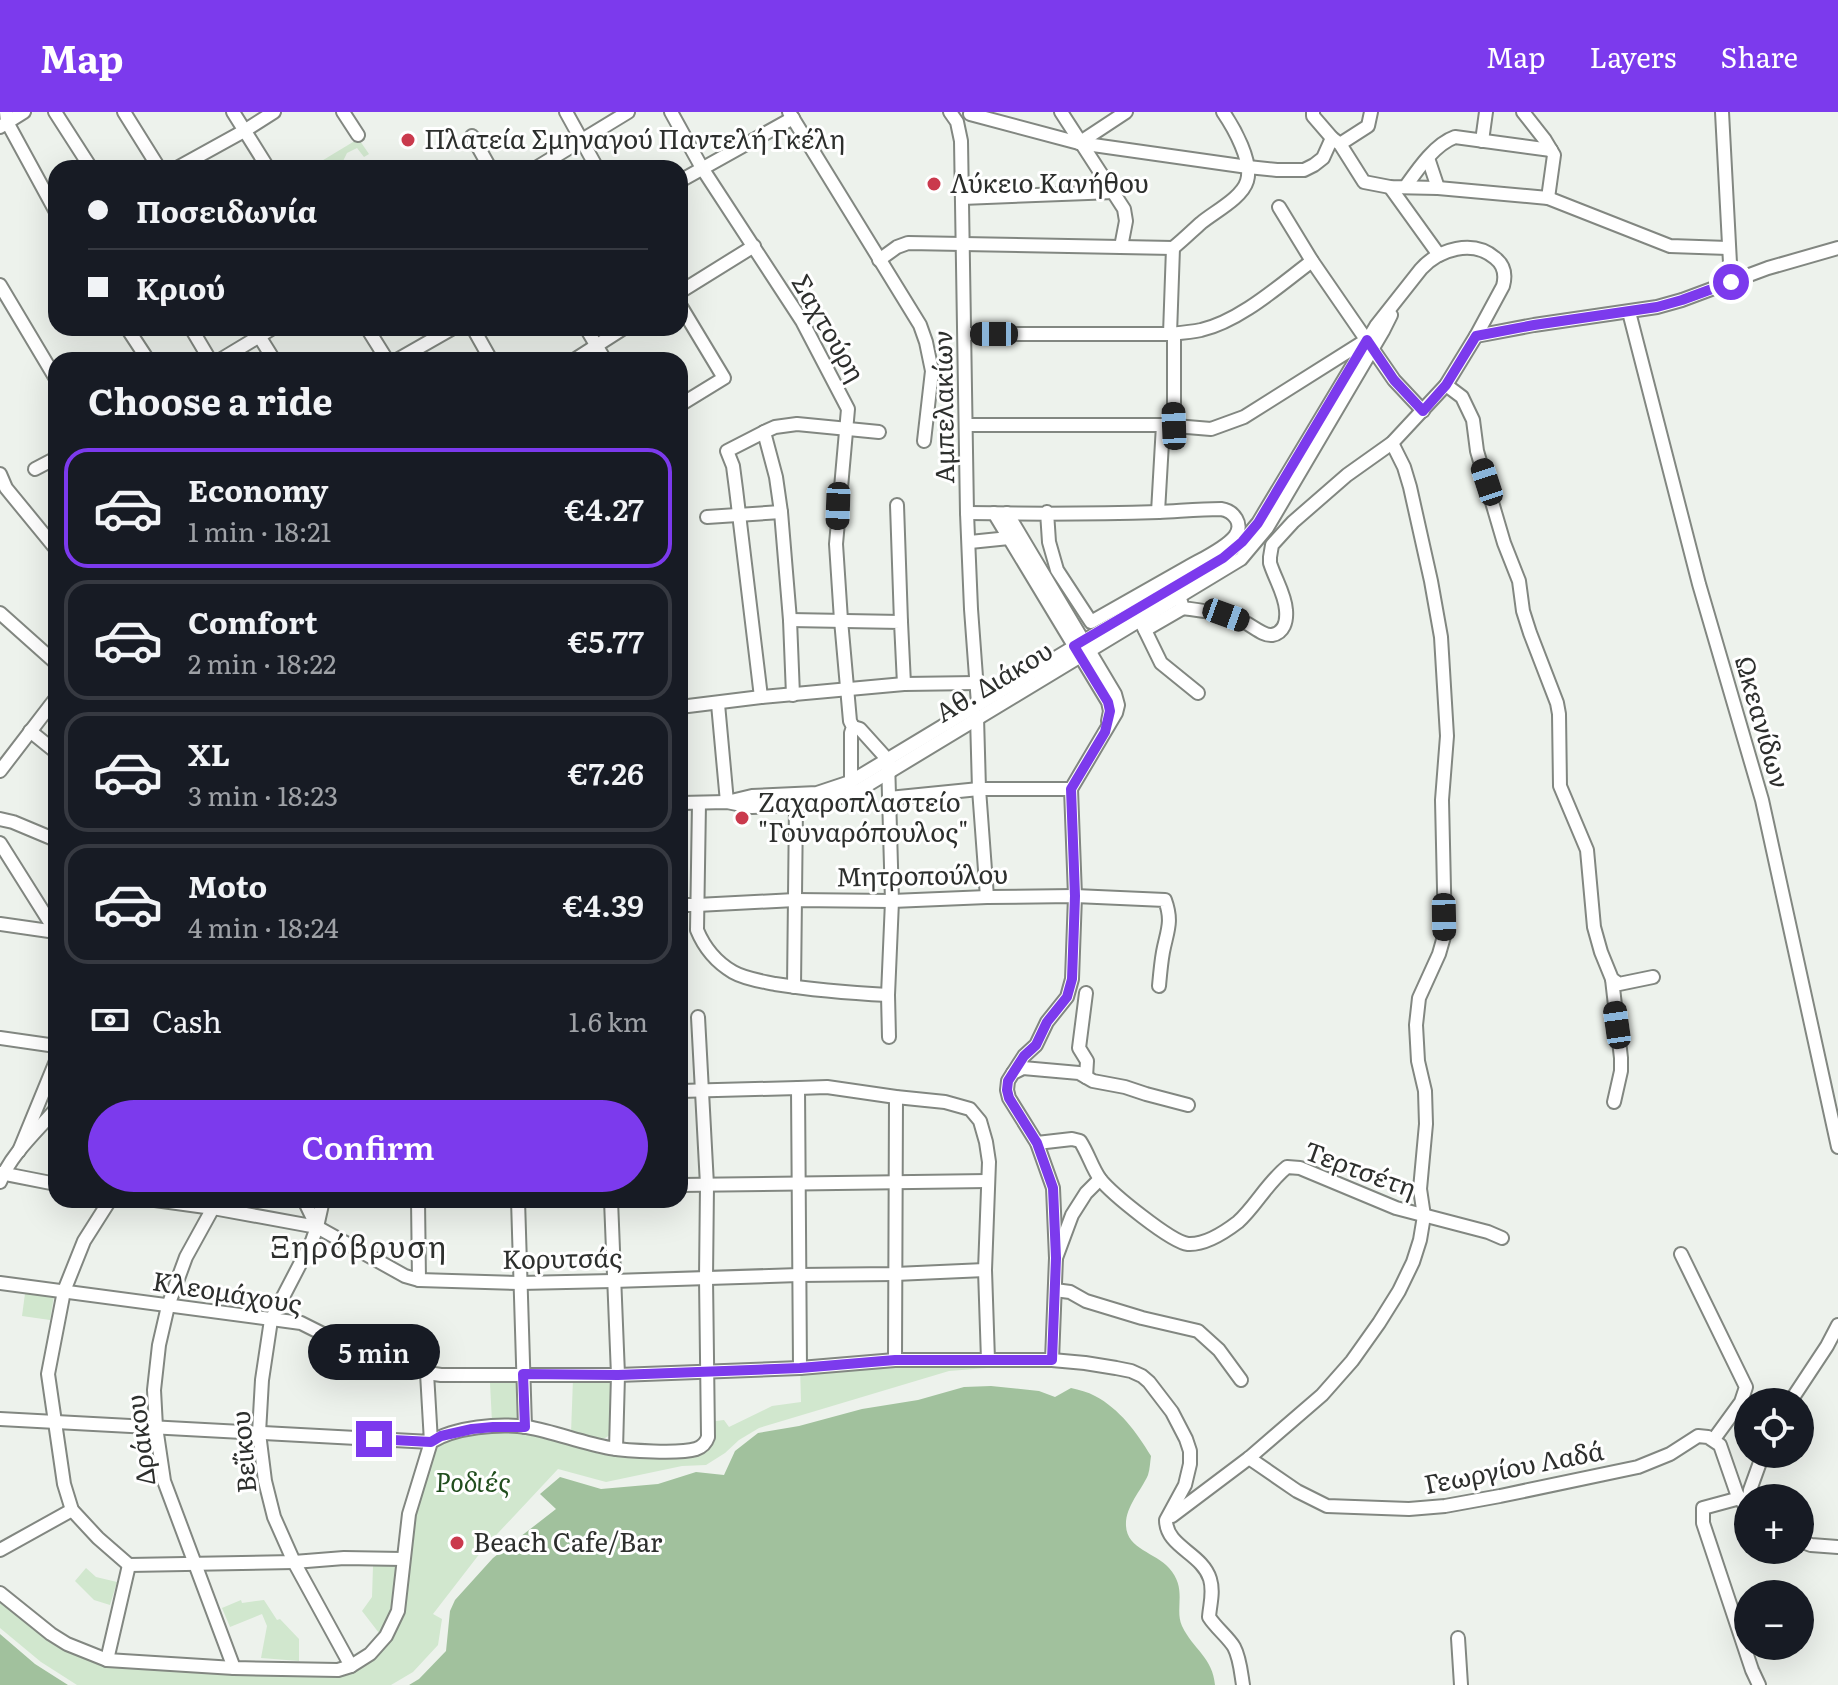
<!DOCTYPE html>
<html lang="en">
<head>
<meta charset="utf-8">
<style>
	:root { --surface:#171b24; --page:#20242c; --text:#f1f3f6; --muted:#9ea1a6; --line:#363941; --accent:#7c3aed }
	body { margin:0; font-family:Literata,serif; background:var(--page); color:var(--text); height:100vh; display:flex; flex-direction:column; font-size:30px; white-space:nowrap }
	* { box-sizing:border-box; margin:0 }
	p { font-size:26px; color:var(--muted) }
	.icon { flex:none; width:44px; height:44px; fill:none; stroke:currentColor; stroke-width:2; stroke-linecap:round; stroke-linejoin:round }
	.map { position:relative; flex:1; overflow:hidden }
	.side { position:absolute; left:48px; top:240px; width:640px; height:856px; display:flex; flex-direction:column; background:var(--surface); border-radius:24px; box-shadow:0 8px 32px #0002 }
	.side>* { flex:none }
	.guide { position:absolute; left:48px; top:48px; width:640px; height:176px; border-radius:24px; box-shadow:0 8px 32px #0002; display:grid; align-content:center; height:176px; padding:0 40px; background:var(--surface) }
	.buttons { position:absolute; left:1734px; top:1276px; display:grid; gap:16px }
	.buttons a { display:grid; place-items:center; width:80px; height:80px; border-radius:50%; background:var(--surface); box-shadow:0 8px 32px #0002; font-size:40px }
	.end { position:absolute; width:36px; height:36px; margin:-18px; border:10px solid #7c3aed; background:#fff; box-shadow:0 0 0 4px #fff }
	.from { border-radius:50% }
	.bubble { position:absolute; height:56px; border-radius:28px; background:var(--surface); box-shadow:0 8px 32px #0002; font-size:26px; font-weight:600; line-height:56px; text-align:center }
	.car { position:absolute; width:24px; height:48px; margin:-24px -12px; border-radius:10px; box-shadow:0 0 6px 2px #0007; background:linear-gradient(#222 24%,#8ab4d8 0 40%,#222 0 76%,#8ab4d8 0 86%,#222 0) }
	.guide b { display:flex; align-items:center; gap:28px; height:76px; font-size:30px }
	.guide b+b { border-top:2px solid var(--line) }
	.guide i { width:20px; height:20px; background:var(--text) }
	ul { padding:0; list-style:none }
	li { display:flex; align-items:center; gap:24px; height:120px; margin:0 16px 12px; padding:0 24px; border:4px solid var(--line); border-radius:24px }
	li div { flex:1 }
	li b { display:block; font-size:30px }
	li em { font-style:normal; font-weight:600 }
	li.selected { border-color:var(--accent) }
	li>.icon { width:72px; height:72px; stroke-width:1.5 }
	h2 { padding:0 40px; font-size:36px; line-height:96px }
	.pay { display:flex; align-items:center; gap:20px; height:88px; padding:0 40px; font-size:30px }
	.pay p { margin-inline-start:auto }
	.action { display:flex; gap:16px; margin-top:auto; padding:16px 40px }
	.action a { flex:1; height:92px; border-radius:48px; background:var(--accent); color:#fff; font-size:32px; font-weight:600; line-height:92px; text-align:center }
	header { display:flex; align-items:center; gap:48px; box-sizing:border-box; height:112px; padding:0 40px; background:var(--accent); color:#fff }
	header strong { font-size:38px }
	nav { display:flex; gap:44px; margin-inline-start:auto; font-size:28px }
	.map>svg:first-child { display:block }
	.green { fill:#d1e7ce }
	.water { fill:#a1c19d }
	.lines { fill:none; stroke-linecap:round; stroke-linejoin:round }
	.minor-casing { stroke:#828781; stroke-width:16 }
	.minor { stroke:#fff; stroke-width:12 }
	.route { stroke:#7c3aed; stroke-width:10 }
	.poi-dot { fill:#ca3a4d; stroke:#fff; stroke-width:3 }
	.labels { text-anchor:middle; stroke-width:6; stroke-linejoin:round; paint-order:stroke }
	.poi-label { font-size:26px; fill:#2d2f2d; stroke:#fff; text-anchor:start }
	.street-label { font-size:26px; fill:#2d2f2d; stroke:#fff }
	.park-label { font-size:26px; font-style:italic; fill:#214e1e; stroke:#fff }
	.quarter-label { font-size:30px; letter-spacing:2px; fill:#2d2f2d; stroke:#fff }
</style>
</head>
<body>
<header>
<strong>Map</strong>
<nav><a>Map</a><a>Layers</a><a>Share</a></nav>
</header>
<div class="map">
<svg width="1838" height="1573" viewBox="0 0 1838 1573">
	<rect width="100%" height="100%" fill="#edf2ec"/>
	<!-- green -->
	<g class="green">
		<path d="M 360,29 L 369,42 L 364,45 L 357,36 L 347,41 L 342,51 L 330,56 L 310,56 L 353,30 Z"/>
		<path d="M 26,1174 L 55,1178 L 50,1208 L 22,1204 Z"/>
		<path d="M 988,1248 L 987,1256 L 949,1259 L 759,1316 L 739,1328 L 725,1341 L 706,1353 L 682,1354 L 606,1370 L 558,1357 L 484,1436 L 433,1502 L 442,1507 L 438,1533 L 413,1560 L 391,1573 L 77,1573 L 41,1550 L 0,1516 L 0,1481 L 92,1543 L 338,1558 L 385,1524 L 379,1521 L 362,1499 L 372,1485 L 373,1454 L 402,1453 L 431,1330 L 493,1315 L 611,1336 L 674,1339 L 705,1331 L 708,1310 L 724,1308 L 729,1315 L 772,1294 L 801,1290 L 800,1256 Z"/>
		<path d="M 573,1267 L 611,1267 L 612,1322 L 603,1327 L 571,1321 Z"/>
		<path d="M 518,1269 L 517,1310 L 492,1310 L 490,1271 Z"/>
		<path d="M 86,1456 L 96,1465 L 117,1470 L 110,1493 L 94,1488 L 75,1469 Z"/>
		<path d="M 241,1488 L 242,1491 L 264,1488 L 277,1508 L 280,1507 L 299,1527 L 299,1549 L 261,1546 L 267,1514 L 262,1502 L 230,1515 L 222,1496 Z"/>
	</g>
	<!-- water -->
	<g class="water">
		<path d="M 991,1274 L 1039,1279 L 1055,1285 L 1071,1276 C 1079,1278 1088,1280 1095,1284 C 1120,1297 1137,1321 1151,1344 C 1150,1350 1150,1357 1148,1363 C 1141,1379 1125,1395 1126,1414 C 1127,1437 1156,1441 1169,1456 C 1188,1477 1174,1496 1182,1514 C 1193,1537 1213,1546 1215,1573 L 409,1573 L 419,1567 L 446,1539 L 450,1499 L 455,1488 L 493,1446 L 556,1397 L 540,1382 L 560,1365 L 601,1377 L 658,1372 L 696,1360 L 724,1363 L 735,1339 L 758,1321 L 799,1314 L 862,1297 L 918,1288 L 964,1275 Z"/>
		<path d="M 0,1522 L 35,1552 L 68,1573 L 0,1573 Z"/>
	</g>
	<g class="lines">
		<defs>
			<g id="minor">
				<path d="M 6,0 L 7,10 L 56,100"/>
				<path d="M 55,0 L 91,56"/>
				<path d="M 124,0 L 159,56"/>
				<path d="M 233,0 L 268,56"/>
				<path d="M 343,0 L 358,23"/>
				<path d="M 566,0 L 597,56"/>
				<path d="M 671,0 L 702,56 L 802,209 L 848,297 L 836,432 L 841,508 L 850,609 L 853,615 L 851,621 L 851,670"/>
				<path d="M 789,0 L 920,213 L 926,230 L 932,259 L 924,329"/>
				<path d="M 950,0 L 957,10 L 961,29 L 967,401 L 971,497 L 978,592"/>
				<path d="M 1061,0 L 1124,97 L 1126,109 L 1121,135"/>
				<path d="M 1313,0 L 1313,4 L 1332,26"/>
				<path d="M 1523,0 L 1545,28 L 1554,43 L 1548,86"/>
				<path d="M 1722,0 L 1731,170"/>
				<path d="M 970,2 L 1079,31 L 1248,55 L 1277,58 L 1304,58 L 1314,53 L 1323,46 L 1332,26 L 1340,32 L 1364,70 L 1390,75 L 1438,76 L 1548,86 L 1670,134 L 1728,136"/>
				<path d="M 0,15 L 24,0"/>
				<path d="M 472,24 L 490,56"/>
				<path d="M 1482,29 L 1486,0"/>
				<path d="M 1079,31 L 1126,0"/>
				<path d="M 1340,32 L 1368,14 L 1371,0"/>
				<path d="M 1428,46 L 1438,76"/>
				<path d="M 177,56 L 244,19 L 274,0"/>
				<path d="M 536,56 L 628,0"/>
				<path d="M 680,69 L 793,6"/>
				<path d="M 1406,74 C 1418,57 1435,32 1455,25 L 1551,38"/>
				<path d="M 1390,75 L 1439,143"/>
				<path d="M 962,86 L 1114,80"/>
				<path d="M 1279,95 L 1312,149 L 1394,268 L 1423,299"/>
				<path d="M 879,148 L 897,135 L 908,131 L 1173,136 C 1183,128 1192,119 1201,111 C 1214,100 1242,86 1247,69 C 1253,50 1234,16 1223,0"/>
				<path d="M 0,173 L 56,267"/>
				<path d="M 680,180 L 754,134"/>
				<path d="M 680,193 L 724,266 L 680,293"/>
				<path d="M 1629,200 L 1699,472 L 1762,688 L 1838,1035"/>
				<path d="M 127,216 L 148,248"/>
				<path d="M 191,216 L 210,248"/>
				<path d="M 254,216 L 274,248"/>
				<path d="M 367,216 L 387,248"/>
				<path d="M 473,216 L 491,248"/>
				<path d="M 586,216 L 605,248"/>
				<path d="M 965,222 L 1170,222 C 1180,221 1191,220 1201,218 C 1240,209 1280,173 1312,149"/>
				<path d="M 1170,222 L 1173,136"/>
				<path d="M 1476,224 L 1534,213 L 1657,195 L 1682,188 L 1768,156 L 1838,136"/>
				<path d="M 220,248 L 273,216"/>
				<path d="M 397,248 L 453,216"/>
				<path d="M 574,248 L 624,216"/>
				<path d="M 1446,273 L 1462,285 L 1473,308 L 1477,339 L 1504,431 L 1519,469 L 1523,499 L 1530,521 L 1557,591 L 1559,602 L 1560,674 L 1587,738 L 1594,815 L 1601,840 L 1612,867 L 1619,872 L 1653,865"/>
				<path d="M 966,313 L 1163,313 L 1211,317 L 1244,305 L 1363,230"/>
				<path d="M 1174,314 L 1174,222"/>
				<path d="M 764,320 L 776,365 L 781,400 L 790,508 L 793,583"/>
				<path d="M 35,357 L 56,346"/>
				<path d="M 0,362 L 6,376 L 56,437"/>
				<path d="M 897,393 L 901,510"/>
				<path d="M 1158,400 L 1163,313"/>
				<path d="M 967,401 C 1031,402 1096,402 1159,400 C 1180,399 1200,397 1221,397 C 1234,399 1244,412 1235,424 C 1226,436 1202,447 1188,455 C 1156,473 1123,492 1091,510 L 1057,458 L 1049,430 L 1047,400"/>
				<path d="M 994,401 L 1108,590 L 1110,599 L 1108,609"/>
				<path d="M 1007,401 L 1115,582 L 1118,593 L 1116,601 L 1071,677 L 1075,784 L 1072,867 L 1067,885 L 1047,910 L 1036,933 L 1024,944 L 1013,961"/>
				<path d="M 707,405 L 781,400"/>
				<path d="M 970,430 L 1009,426"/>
				<path d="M 0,501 L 56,551"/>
				<path d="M 790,508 L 901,510 L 904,572"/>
				<path d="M 1140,508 L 1161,551 L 1198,581"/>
				<path d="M 1145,518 L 1183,496"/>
				<path d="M 761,585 L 736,377 L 733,354 L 727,339 L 764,320 L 775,315 L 797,312 L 879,320"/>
				<path d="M 718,592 L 727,690"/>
				<path d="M 680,595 L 761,585 L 904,572 L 977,571"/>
				<path d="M 977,605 L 979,677 L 987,785"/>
				<path d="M 853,615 L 860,617 L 888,648 L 892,789 L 888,883 L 889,925"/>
				<path d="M 30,619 L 56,640"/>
				<path d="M 0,659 L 56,586"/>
				<path d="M 889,686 L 979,677 L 1071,677"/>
				<path d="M 727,690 L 752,684 L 817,681 L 850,670 L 1228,442 L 1242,430 L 1258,411 L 1376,214 L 1421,157 C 1439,137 1473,127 1495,146 C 1504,153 1506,163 1503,174 L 1476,224 L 1446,273 L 1392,331 L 1347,363 L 1293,410 L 1272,433 L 1270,445 L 1270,451 C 1275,467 1285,482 1286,498 C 1287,509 1284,521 1272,523 C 1263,524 1253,514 1244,510 C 1225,501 1204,499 1183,496 L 1179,484"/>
				<path d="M 680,691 L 727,690 L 752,695 L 819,692 L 856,680 L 1241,447 L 1267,416 L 1383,219 L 1391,203"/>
				<path d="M 699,691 L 697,818 C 704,835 716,850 733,860 C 745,867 761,869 775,872 C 813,878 850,881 888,883"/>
				<path d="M 0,707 L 13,710 L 56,728"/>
				<path d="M 0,731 L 56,820"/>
				<path d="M 680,793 L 697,793 L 795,788 L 892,789 L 987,785 L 1075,784 L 1165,788 C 1173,810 1167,819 1163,840 C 1161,851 1160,863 1159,874"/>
				<path d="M 0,812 L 56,820"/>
				<path d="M 1612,867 L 1621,946 L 1621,959 L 1614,990"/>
				<path d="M 794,875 L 796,693"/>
				<path d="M 0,926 L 56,934"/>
				<path d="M 1086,965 L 1087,949 L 1079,936 L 1086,881"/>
				<path d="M 798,976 L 827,975 L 896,985 L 945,990 L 970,997 L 980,1009 L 986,1030 L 989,1050 L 985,1158 L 988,1248"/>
				<path d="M 680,979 L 798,976 L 800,1256"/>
				<path d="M 1037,1031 L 1072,1027 L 1080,1029 C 1088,1041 1092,1056 1100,1067 C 1112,1082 1171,1130 1188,1132 C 1205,1133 1225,1120 1238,1110 C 1255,1095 1267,1071 1287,1055 L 1300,1056 L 1396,1096 L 1488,1120 L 1502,1126"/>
				<path d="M 19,1039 L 56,949"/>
				<path d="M 0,1061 L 56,1072"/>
				<path d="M 0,1070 C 11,1042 37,1019 56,997"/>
				<path d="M 680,1073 L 988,1069"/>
				<path d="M 110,1088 L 84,1129 L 64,1179 L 48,1262 L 64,1372 L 72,1398 L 98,1426 L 129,1453 L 294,1450 L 344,1446 L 403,1447"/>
				<path d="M 155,1088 L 213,1096 L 317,1115 L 405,1164 L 419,1168 L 520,1171 L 613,1169 L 799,1163 L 895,1162 L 985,1158"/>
				<path d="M 304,1088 L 317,1115"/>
				<path d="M 323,1088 L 317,1115 L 312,1129 L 271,1208 L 262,1268 L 259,1321 L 265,1369 L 274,1405 L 294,1450 L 351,1554"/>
				<path d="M 418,1088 L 419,1168"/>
				<path d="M 518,1088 L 525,1315"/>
				<path d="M 611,1088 L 618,1263 L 616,1337"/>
				<path d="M 213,1096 L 186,1145 L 168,1194 L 159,1233 L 154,1278 L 156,1315 L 164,1369 L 234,1556"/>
				<path d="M 1681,1142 L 1746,1275 L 1741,1290 L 1714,1327"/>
				<path d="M 1056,1146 L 1053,1076 L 1037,1031 L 1009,986 L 1007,978 L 1008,969 L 1013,961 L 1023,956 L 1079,961 L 1093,969 L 1125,975 L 1146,982 L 1188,993"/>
				<path d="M 0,1171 L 301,1211 L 329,1225 L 387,1242 L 427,1261 L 441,1263 L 618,1263 L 800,1256 L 895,1248 L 1052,1248 L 1085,1251 L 1116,1256 L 1131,1259 L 1142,1264 L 1149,1270 L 1172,1300 L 1186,1327 L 1190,1339 L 1190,1352 L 1185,1373 L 1166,1408 C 1166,1435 1202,1441 1210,1467 C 1214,1480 1210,1492 1209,1505 C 1216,1516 1228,1525 1234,1535 C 1240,1546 1241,1561 1243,1573"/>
				<path d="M 1055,1178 L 1070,1180 L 1086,1189 L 1142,1206 L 1198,1219 L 1219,1238 L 1241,1268"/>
				<path d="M 895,1248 L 896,985"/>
				<path d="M 1052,1248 L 1056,1146 L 1072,1103 L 1086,1081 L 1100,1067"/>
				<path d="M 1790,1290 L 1827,1234 L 1838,1213"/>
				<path d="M 0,1307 L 431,1330 L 427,1261"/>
				<path d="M 1249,1346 L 1297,1379 L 1327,1394 L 1409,1397 L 1445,1394 L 1500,1384 L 1638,1355 L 1670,1342 L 1698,1324 L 1708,1325 L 1720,1333 L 1737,1382 L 1748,1398"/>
				<path d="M 1740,1386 L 1703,1396 L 1703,1411 L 1752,1558 L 1759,1573"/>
				<path d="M 1749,1386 L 1750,1378 L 1763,1342"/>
				<path d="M 1172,1404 L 1249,1346 L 1322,1283 L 1352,1249 L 1379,1211 L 1399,1179 L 1413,1150 L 1420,1128 L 1424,1104 L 1420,1077 L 1426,1012 L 1425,979 L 1418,949 L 1416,913 L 1419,886 L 1439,842 L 1445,821 L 1442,688 L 1447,624 L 1441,525 L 1431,469 L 1410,375 L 1404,355 L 1392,331"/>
				<path d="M 1800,1429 L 1811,1433 L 1838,1435"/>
				<path d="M 0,1438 L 72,1398"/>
				<path d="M 0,1481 L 51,1522 L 67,1532 L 107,1548 L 234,1556 L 338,1558 L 351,1554 L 370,1542 L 386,1524 L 398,1499 L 409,1402 L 431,1330 C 455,1315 499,1311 527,1315 C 555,1320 582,1331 610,1336 C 627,1339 680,1342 696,1337 C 702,1335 706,1331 708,1325 L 706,1166 L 707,1073 L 698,905"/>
				<path d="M 1458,1526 L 1461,1573"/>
				<path d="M 107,1548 L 129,1453"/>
			</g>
		</defs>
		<!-- minor casing -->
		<use href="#minor" class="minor-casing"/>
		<!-- minor -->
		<use href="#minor" class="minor"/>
	</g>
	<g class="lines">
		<!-- route -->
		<path class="route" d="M 374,1327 L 431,1330 L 441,1324 L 472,1317 L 493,1315 L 525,1315 L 523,1262 L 618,1263 L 800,1256 L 895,1248 L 1052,1248 L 1056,1146 L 1053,1076 L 1037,1031 L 1009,986 L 1007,978 L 1008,969 L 1024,944 L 1036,933 L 1047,910 L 1067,885 L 1072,867 L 1075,784 L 1071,677 L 1105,620 L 1110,599 L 1108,590 L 1074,534 L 1223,446 L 1242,430 L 1258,411 L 1367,228 L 1394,268 L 1423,299 L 1446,273 L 1476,224 L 1534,213 L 1657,195 L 1682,188 L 1731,170"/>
	</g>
	<!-- markers -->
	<g class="poi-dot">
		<circle cx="408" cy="28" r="8"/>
		<circle cx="934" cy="72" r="8"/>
		<circle cx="742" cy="706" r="8"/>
		<circle cx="457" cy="1431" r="8"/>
	</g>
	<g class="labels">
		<!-- poi labels -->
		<g class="poi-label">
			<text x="424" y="37">Πλατεία Σμηναγού Παντελή Γκέλη</text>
			<text x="950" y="81">Λύκειο Κανήθου</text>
			<text x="758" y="700">Ζαχαροπλαστείο<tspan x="758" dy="30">"Γουναρόπουλος"</tspan></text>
			<text x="473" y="1440">Beach Cafe/Bar</text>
		</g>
		<!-- street labels -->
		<g class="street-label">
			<text transform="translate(828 216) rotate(60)" y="9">Σαχτούρη</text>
			<text transform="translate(944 295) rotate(-91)" y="9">Αμπελακίων</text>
			<text transform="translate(994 570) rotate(-31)" y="9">Αθ. Διάκου</text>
			<text transform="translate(1762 610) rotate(74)" y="9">Ωκεανίδων</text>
			<text transform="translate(922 764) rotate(-1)" y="9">Μητροπούλου</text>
			<text transform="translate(1360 1058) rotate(20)" y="9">Τερτσέτη</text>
			<text transform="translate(562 1147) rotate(-1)" y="9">Κορυτσάς</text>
			<text transform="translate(227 1181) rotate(9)" y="9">Κλεομάχους</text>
			<text transform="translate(141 1328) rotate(-97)" y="9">Δράκου</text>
			<text transform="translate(244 1340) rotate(-95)" y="9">Βεΐκου</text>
			<text transform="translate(1514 1356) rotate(-11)" y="9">Γεωργίου Λαδά</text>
		</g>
		<!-- park labels -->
		<g class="park-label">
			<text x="473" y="1380">Ροδιές</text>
		</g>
		<!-- quarter labels -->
		<g class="quarter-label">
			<text x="359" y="1146">Ξηρόβρυση</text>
		</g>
	</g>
</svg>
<div class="buttons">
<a><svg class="icon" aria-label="locate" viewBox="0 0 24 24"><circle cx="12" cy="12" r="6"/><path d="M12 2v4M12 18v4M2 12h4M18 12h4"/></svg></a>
<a>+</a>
<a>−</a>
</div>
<i class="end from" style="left:1731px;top:170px"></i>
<i class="end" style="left:374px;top:1327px"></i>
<div class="bubble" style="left:308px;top:1212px;width:132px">5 min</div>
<i class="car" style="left:994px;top:222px;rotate:270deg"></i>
<i class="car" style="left:1174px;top:314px;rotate:358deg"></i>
<i class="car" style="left:1487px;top:370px;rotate:342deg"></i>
<i class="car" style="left:838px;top:394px;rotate:182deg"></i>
<i class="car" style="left:1226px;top:503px;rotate:110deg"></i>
<i class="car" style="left:1444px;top:805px;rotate:179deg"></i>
<i class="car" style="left:1617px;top:913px;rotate:352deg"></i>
<div class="guide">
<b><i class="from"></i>Ποσειδωνία</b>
<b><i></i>Κριού</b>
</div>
<section class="side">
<h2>Choose a ride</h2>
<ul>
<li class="selected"><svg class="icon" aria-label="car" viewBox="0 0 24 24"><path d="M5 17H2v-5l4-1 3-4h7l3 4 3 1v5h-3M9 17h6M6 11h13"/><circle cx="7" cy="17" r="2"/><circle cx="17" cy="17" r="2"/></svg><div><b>Economy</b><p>1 min · 18:21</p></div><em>€4.27</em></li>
<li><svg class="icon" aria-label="car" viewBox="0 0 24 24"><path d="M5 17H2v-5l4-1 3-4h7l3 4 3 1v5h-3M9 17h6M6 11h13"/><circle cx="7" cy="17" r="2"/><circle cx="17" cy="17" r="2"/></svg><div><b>Comfort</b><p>2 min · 18:22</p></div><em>€5.77</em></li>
<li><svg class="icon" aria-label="car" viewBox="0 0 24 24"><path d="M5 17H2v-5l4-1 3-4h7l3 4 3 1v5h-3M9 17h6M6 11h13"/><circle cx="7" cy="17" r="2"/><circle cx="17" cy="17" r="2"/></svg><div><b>XL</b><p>3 min · 18:23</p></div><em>€7.26</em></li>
<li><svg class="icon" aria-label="car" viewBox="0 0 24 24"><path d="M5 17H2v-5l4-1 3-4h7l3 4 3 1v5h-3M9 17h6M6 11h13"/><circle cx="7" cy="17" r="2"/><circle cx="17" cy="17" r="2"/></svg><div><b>Moto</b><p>4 min · 18:24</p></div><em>€4.39</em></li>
</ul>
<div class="pay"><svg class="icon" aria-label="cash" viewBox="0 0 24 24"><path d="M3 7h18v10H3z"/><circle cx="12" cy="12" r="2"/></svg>Cash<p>1.6 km</p></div>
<div class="action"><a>Confirm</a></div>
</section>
</div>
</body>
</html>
